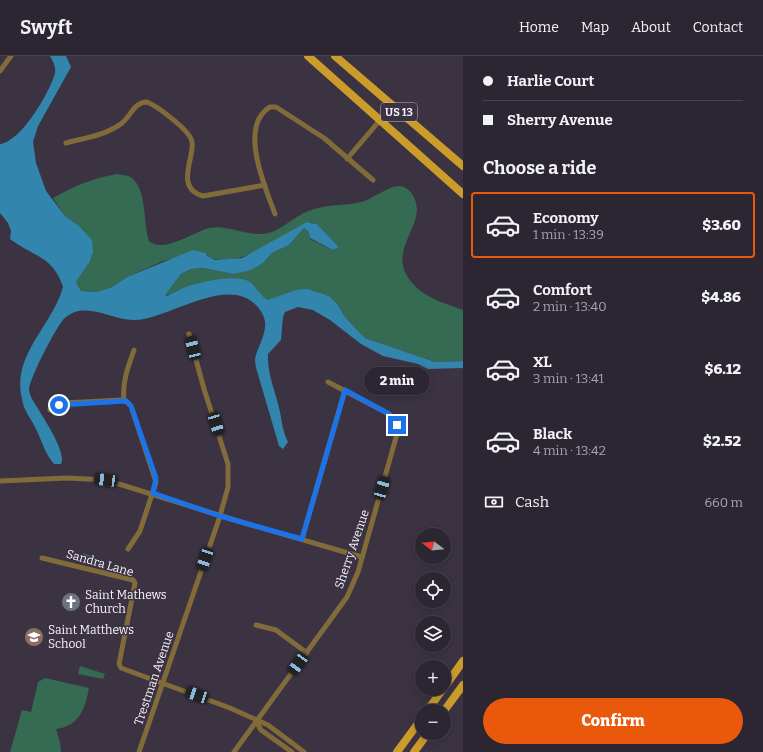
<!DOCTYPE html>
<html lang="en">
<head>
<meta charset="utf-8">
<style>
	:root { --surface:#2c2632; --page:#342e3a; --text:#f1f3f6; --muted:#a6a5ac; --line:#48434d; --accent:#ea580c }
	body { margin:0; font-family:Bitter,serif; background:var(--page); color:var(--text); height:100vh; display:flex; flex-direction:column; font-size:15px; white-space:nowrap }
	* { box-sizing:border-box; margin:0 }
	p { font-size:13px; color:var(--muted) }
	.icon { flex:none; width:22px; height:22px; fill:none; stroke:currentColor; stroke-width:2; stroke-linecap:round; stroke-linejoin:round }
	.map { position:relative; flex:1; overflow:hidden }
	.drawer { display:flex; flex-direction:column; background:var(--surface); width:300px }
	.drawer>* { flex:none }
	.banner { display:grid; align-content:center; height:88px; padding:0 20px; background:var(--surface) }
	.needle { width:26px; rotate:286deg }
	.controls { position:absolute; left:415px; top:472px; display:grid; gap:8px }
	.controls a { display:grid; place-items:center; width:36px; height:36px; border-radius:50%; background:var(--surface); box-shadow:0 2px 10px #0003,0 0 0 1px var(--line); font-size:20px }
	.end { position:absolute; width:18px; height:18px; margin:-9px; border:5px solid #1a73e8; background:#fff; box-shadow:0 0 0 2px #fff }
	.from { border-radius:50% }
	.bubble { position:absolute; height:28px; border-radius:14px; background:var(--surface); box-shadow:0 2px 10px #0003,0 0 0 1px var(--line); font-size:13px; font-weight:800; line-height:28px; text-align:center }
	.car { position:absolute; width:12px; height:24px; margin:-12px -6px; border-radius:5px; box-shadow:0 0 3px 1px #0007; background:linear-gradient(#222 24%,#8ab4d8 0 40%,#222 0 76%,#8ab4d8 0 86%,#222 0) }
	.banner b { display:flex; align-items:center; gap:14px; height:38px; font-size:15px }
	.banner b+b { border-top:1px solid var(--line) }
	.banner i { width:10px; height:10px; background:var(--text) }
	ul { padding:0; list-style:none }
	li { display:flex; align-items:center; gap:12px; height:66px; margin:0 8px 6px; padding:0 12px; border:2px solid transparent; border-radius:4px }
	li div { flex:1 }
	li b { display:block; font-size:15px }
	li em { font-style:normal; font-weight:800 }
	li.selected { border-color:var(--accent) }
	li>.icon { width:36px; height:36px; stroke-width:1.5 }
	h2 { padding:0 20px; font-size:18px; line-height:48px }
	.pay { display:flex; align-items:center; gap:10px; height:44px; padding:0 20px; font-size:15px }
	.pay p { margin-inline-start:auto }
	.cta { display:flex; gap:8px; margin-top:auto; padding:8px 20px }
	.cta a { flex:1; height:46px; border-radius:24px; background:var(--accent); color:#fff; font-size:16px; font-weight:800; line-height:46px; text-align:center }
	header { display:flex; align-items:center; gap:24px; box-sizing:border-box; height:56px; padding:0 20px; background:var(--surface); border-bottom:1px solid var(--line) }
	header strong { font-size:19px }
	nav { display:flex; gap:22px; margin-inline-start:auto; font-size:14px }
	main { display:flex; flex:1; min-height:0 }
	.map>svg:first-child { display:block }
	.green { fill:#356a53 }
	.water { fill:#3285ac }
	.lines { fill:none; stroke-linecap:round; stroke-linejoin:round }
	.minor { stroke:#826b3b; stroke-width:5 }
	.primary { stroke:#cc9c2a; stroke-width:8 }
	.route { stroke:#1a73e8; stroke-width:5 }
	.labels { text-anchor:middle; stroke-width:3; stroke-linejoin:round; paint-order:stroke }
	.shield { fill:#3b3342; stroke:#bfb9c5; stroke-width:1 }
	.shield-label { font-size:11px; font-weight:bold; fill:#f8f2fd }
	.street-label { font-size:12px; fill:#f8f2fd; stroke:#3b3342 }
	.poi-label { font-size:12px; fill:#f8f2fd; stroke:#3b3342; text-anchor:start }
</style>
</head>
<body>
<header>
<strong>Swyft</strong>
<nav><a>Home</a><a>Map</a><a>About</a><a>Contact</a></nav>
</header>
<main>
<div class="map">
<svg width="463" height="696" viewBox="0 0 463 696">
	<rect width="100%" height="100%" fill="#3b3342"/>
	<!-- green -->
	<g class="green">
		<path d="M 117,118 C 122,119 128,119 132,122 C 147,134 143,168 149,185 C 162,198 194,176 209,172 C 229,168 249,182 269,177 C 285,172 296,158 314,153 C 330,148 349,150 365,145 C 374,141 388,131 398,130 C 410,130 417,143 417,154 C 416,175 394,195 406,218 C 418,240 441,246 463,254 L 463,305 L 435,306 L 365,282 L 345,261 L 338,249 L 268,244 L 261,240 L 256,231 L 180,233 L 166,240 L 164,239 L 181,218 L 191,213 L 203,212 L 234,218 L 263,207 L 272,197 L 289,189 L 304,172 L 308,175 L 310,183 L 333,194 L 339,191 L 317,168 L 311,166 C 284,180 245,209 214,203 C 208,202 207,198 201,196 L 163,205 L 127,221 L 112,231 L 96,236 L 81,235 L 76,226 L 89,207 L 78,169 L 66,161 L 53,142 C 74,130 93,122 117,118 Z"/>
		<path d="M 83,497 L 102,504 L 100,511 L 80,507 Z"/>
		<path d="M 80,610 L 105,618 L 103,623 L 78,618 Z"/>
		<path d="M 45,622 L 89,632 C 85,652 80,670 56,673 L 60,686 L 61,696 L 10,696 L 22,654 L 31,656 L 38,626 Z"/>
	</g>
	<!-- water -->
	<path class="water" d="M 50,0 L 66,0 L 71,11 L 38,70 L 33,86 L 36,107 L 46,135 L 66,161 L 78,169 L 92,184 L 93,196 L 89,207 L 76,226 L 81,235 L 96,236 L 112,231 L 127,221 L 193,194 L 206,197 L 207,200 L 215,204 L 242,202 L 307,166 L 317,168 L 339,191 L 333,194 L 310,182 L 308,175 L 304,172 L 289,189 L 272,197 L 263,207 L 251,214 L 234,218 L 203,212 L 191,213 L 181,218 L 165,239 L 167,240 C 173,237 179,233 186,231 C 199,226 236,218 248,225 C 257,230 259,239 268,244 L 296,234 L 307,233 L 323,238 L 330,241 L 338,249 L 345,261 L 365,282 L 435,306 L 463,305 L 463,312 L 428,313 L 418,308 L 383,300 L 361,288 L 330,264 L 313,254 L 298,251 L 285,256 L 283,261 L 281,284 L 268,298 C 267,319 276,336 280,356 C 282,367 283,376 288,386 L 283,393 L 279,390 L 257,315 C 256,312 255,307 255,303 C 258,288 271,273 262,257 C 235,212 171,263 135,264 C 116,265 95,250 75,256 C 72,257 65,261 63,264 C 54,275 31,320 29,333 C 29,335 30,338 31,341 C 38,354 68,396 61,408 L 54,408 C 45,398 42,385 36,373 C 31,362 24,356 22,343 C 11,299 53,269 63,231 C 53,200 34,201 10,183 L 11,175 L 8,167 L 0,157 L 0,88 C 21,86 50,36 55,17 C 56,11 53,5 50,0 Z"/>
	<g class="lines">
		<!-- minor -->
		<g class="minor">
			<path d="M 0,15 L 11,0"/>
			<path d="M 66,87 C 84,82 107,79 122,67 C 131,60 134,46 147,46 C 157,50 191,75 192,86 C 195,101 174,132 203,140 L 265,129"/>
			<path d="M 347,103 L 392,50"/>
			<path d="M 275,158 C 265,131 238,70 270,51 L 276,51 L 324,82 L 373,124"/>
			<path d="M 124,345 C 122,326 128,311 134,294"/>
			<path d="M 50,354 L 64,347 L 121,344 L 126,345 L 131,350 L 156,426 L 140,475 L 128,493"/>
			<path d="M 0,425 L 67,422 L 106,424 L 241,466 L 362,501"/>
			<path d="M 302,483 L 345,334"/>
			<path d="M 42,502 L 133,524 L 135,527 L 119,608 L 121,612 L 230,652 L 268,669 L 304,696"/>
			<path d="M 256,569 L 276,574 L 307,597"/>
			<path d="M 256,665 L 261,674 L 292,696"/>
			<path d="M 139,696 L 220,460 L 228,431 L 228,408 L 204,333 L 189,278"/>
			<path d="M 234,696 L 347,541 L 358,516 L 397,378 L 396,365 L 389,358 L 328,326"/>
		</g>
		<!-- primary -->
		<g class="primary">
			<path d="M 308,0 L 463,138"/>
			<path d="M 335,0 L 463,110"/>
			<path d="M 444,632 L 463,605"/>
			<path d="M 427,655 L 443,633"/>
			<path d="M 444,655 L 463,629"/>
			<path d="M 397,696 L 422,662"/>
			<path d="M 414,696 L 428,677"/>
		</g>
	</g>
	<g class="lines">
		<!-- route -->
		<path class="route" d="M 59,349 L 126,345 L 131,350 L 156,422 L 153,437 L 220,460 L 302,483 L 345,334 L 389,358 L 397,369"/>
	</g>
	<!-- icons -->
	<defs>
		<symbol id="church-disc" viewBox="-11 -11 22 22"><circle r="9.5" fill="#6b7280" stroke="#3b3342"/><path d="M-1.2-6h2.4v3.5h3.3v2.4h-3.3V6h-2.4V-.1h-3.3v-2.4h3.3Z" fill="#fff"/></symbol>
		<symbol id="school-disc" viewBox="-11 -11 22 22"><circle r="9.5" fill="#8d6e63" stroke="#3b3342"/><path d="M0-5L7-2L0 1L-7-2ZM-4 1L0 2.5L4 1V4Q0 6-4 4Z" fill="#fff"/></symbol>
	</defs>
	<g fill-rule="evenodd">
		<use href="#church-disc" x="60" y="535" width="22" height="22"/>
		<use href="#school-disc" x="23" y="570" width="22" height="22"/>
	</g>
	<g class="labels">
		<!-- shield labels -->
		<rect class="shield" x="381" y="47" width="36" height="18" rx="3"/>
		<g class="shield-label">
			<text x="399" y="60">US 13</text>
		</g>
		<!-- street labels -->
		<g class="street-label">
			<text transform="translate(352 493) rotate(-71)" y="4">Sherry Avenue</text>
			<text transform="translate(100 507) rotate(16)" y="4">Sandra Lane</text>
			<text transform="translate(154 622) rotate(-71)" y="4">Trestman Avenue</text>
		</g>
		<!-- poi labels -->
		<g class="poi-label">
			<text x="85" y="543">Saint Mathews<tspan x="85" dy="14">Church</tspan></text>
			<text x="48" y="578">Saint Matthews<tspan x="48" dy="14">School</tspan></text>
		</g>
	</g>
</svg>
<div class="controls">
<a><svg class="needle" viewBox="-14 -14 28 28"><path d="M0-13l5 13h-10z" fill="#e53935"/><path d="M0 13l5-13h-10z" fill="#a6a5ac"/></svg></a>
<a><svg class="icon" aria-label="locate" viewBox="0 0 24 24"><circle cx="12" cy="12" r="6"/><path d="M12 2v4M12 18v4M2 12h4M18 12h4"/></svg></a>
<a><svg class="icon" aria-label="layers" viewBox="0 0 24 24"><path d="M12 4l9 5-9 5-9-5zM3 14l9 5 9-5"/></svg></a>
<a>+</a>
<a>−</a>
</div>
<i class="end from" style="left:59px;top:349px"></i>
<i class="end" style="left:397px;top:369px"></i>
<div class="bubble" style="left:364px;top:311px;width:66px">2 min</div>
<i class="car" style="left:193px;top:292px;rotate:346deg"></i>
<i class="car" style="left:216px;top:368px;rotate:163deg"></i>
<i class="car" style="left:106px;top:424px;rotate:277deg"></i>
<i class="car" style="left:382px;top:432px;rotate:16deg"></i>
<i class="car" style="left:205px;top:503px;rotate:199deg"></i>
<i class="car" style="left:298px;top:608px;rotate:216deg"></i>
<i class="car" style="left:197px;top:639px;rotate:289deg"></i>
</div>
<section class="drawer">
<div class="banner">
<b><i class="from"></i>Harlie Court</b>
<b><i></i>Sherry Avenue</b>
</div>
<h2>Choose a ride</h2>
<ul>
<li class="selected"><svg class="icon" aria-label="car" viewBox="0 0 24 24"><path d="M5 17H2v-5l4-1 3-4h7l3 4 3 1v5h-3M9 17h6M6 11h13"/><circle cx="7" cy="17" r="2"/><circle cx="17" cy="17" r="2"/></svg><div><b>Economy</b><p>1 min · 13:39</p></div><em>$3.60</em></li>
<li><svg class="icon" aria-label="car" viewBox="0 0 24 24"><path d="M5 17H2v-5l4-1 3-4h7l3 4 3 1v5h-3M9 17h6M6 11h13"/><circle cx="7" cy="17" r="2"/><circle cx="17" cy="17" r="2"/></svg><div><b>Comfort</b><p>2 min · 13:40</p></div><em>$4.86</em></li>
<li><svg class="icon" aria-label="car" viewBox="0 0 24 24"><path d="M5 17H2v-5l4-1 3-4h7l3 4 3 1v5h-3M9 17h6M6 11h13"/><circle cx="7" cy="17" r="2"/><circle cx="17" cy="17" r="2"/></svg><div><b>XL</b><p>3 min · 13:41</p></div><em>$6.12</em></li>
<li><svg class="icon" aria-label="car" viewBox="0 0 24 24"><path d="M5 17H2v-5l4-1 3-4h7l3 4 3 1v5h-3M9 17h6M6 11h13"/><circle cx="7" cy="17" r="2"/><circle cx="17" cy="17" r="2"/></svg><div><b>Black</b><p>4 min · 13:42</p></div><em>$2.52</em></li>
</ul>
<div class="pay"><svg class="icon" aria-label="cash" viewBox="0 0 24 24"><path d="M3 7h18v10H3z"/><circle cx="12" cy="12" r="2"/></svg>Cash<p>660 m</p></div>
<div class="cta"><a>Confirm</a></div>
</section>
</main>
</body>
</html>
